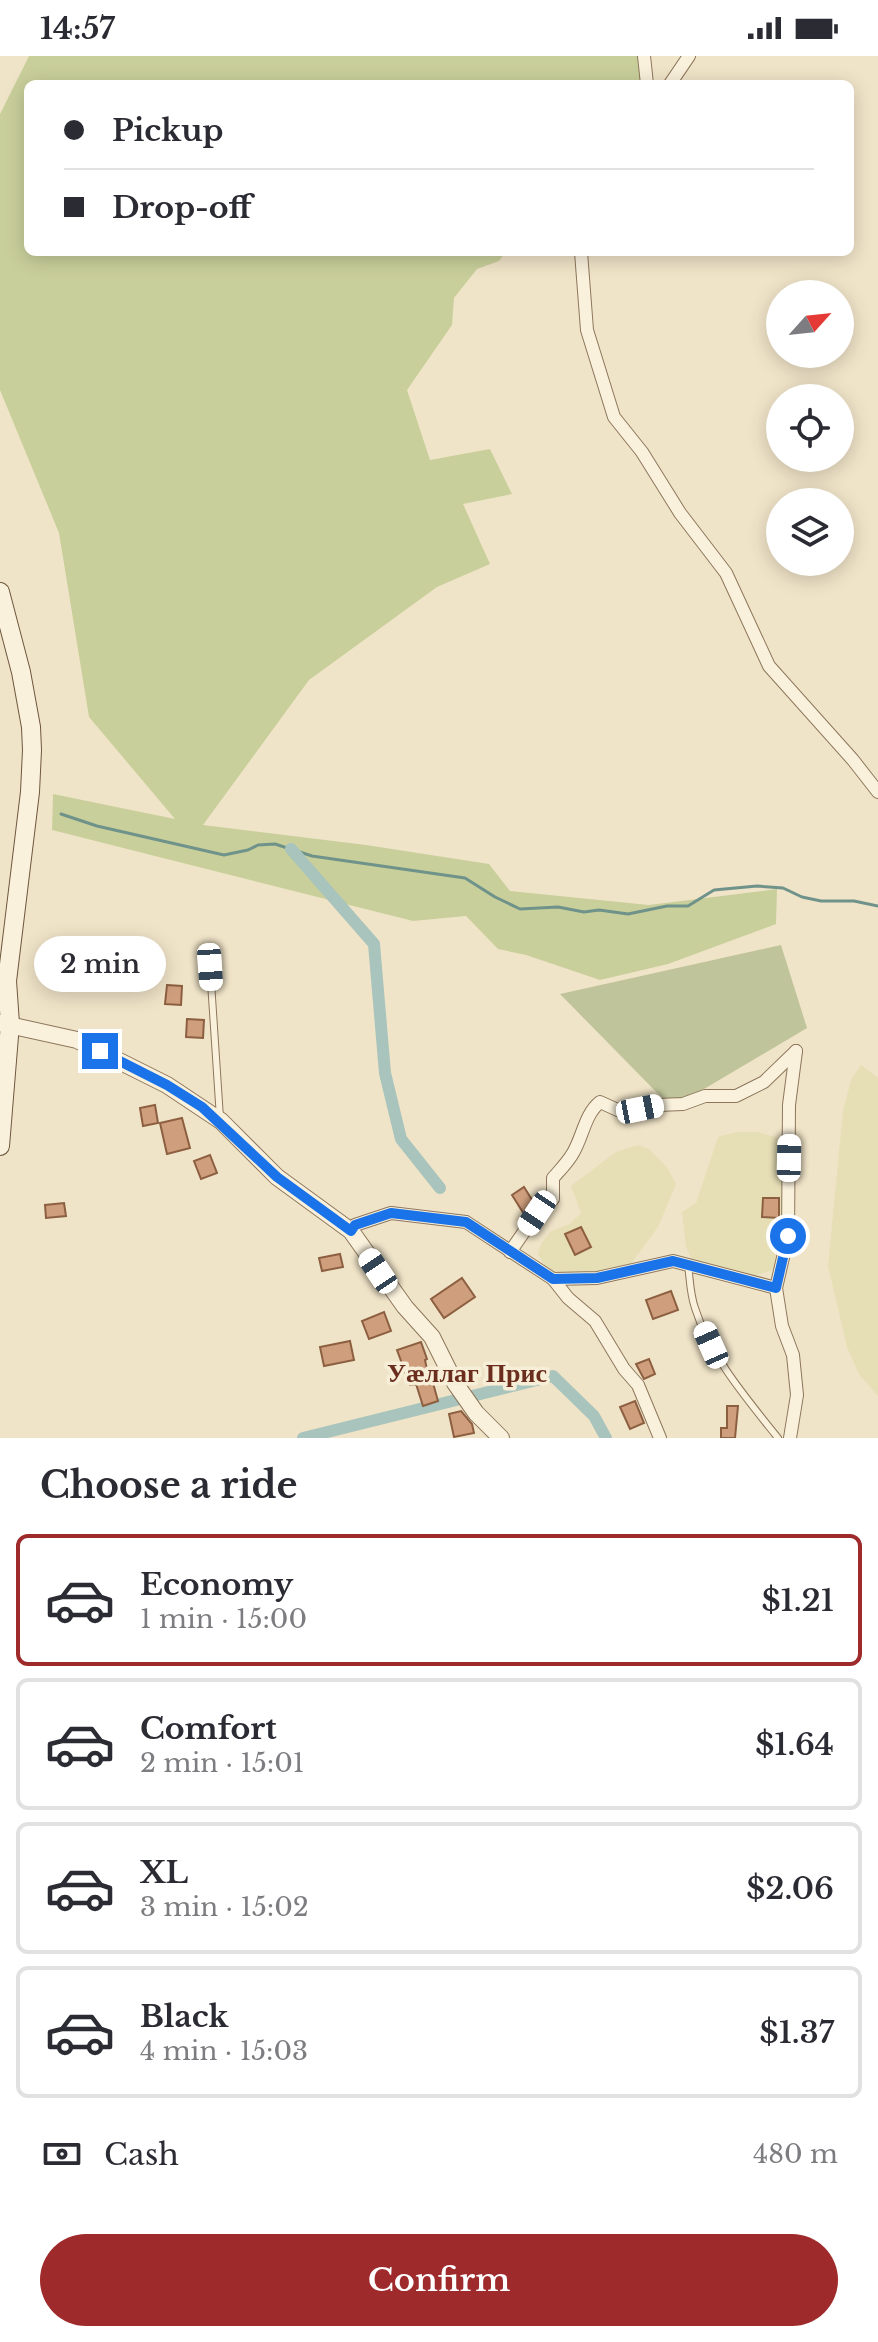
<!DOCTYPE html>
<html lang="en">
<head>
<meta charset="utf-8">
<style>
	:root { --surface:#fff; --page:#f2f2f3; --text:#2b2b33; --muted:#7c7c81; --line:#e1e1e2; --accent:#9e2a2b }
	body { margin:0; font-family:"Libre Baskerville",serif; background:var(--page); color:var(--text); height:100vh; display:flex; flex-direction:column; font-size:30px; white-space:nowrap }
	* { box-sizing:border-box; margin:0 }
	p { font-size:26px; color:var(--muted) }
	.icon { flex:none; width:44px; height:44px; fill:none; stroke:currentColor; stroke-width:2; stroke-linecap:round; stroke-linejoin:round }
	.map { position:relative; height:1382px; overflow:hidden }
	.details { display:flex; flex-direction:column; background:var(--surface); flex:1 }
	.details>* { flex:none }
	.guide { position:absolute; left:24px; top:24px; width:830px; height:176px; border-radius:12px; box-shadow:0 4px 20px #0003; display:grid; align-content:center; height:176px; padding:0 40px; background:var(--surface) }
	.needle { width:52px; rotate:63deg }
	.buttons { position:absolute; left:766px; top:224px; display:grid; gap:16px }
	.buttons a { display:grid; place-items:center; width:88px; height:88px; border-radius:50%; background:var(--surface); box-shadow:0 4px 20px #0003; font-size:40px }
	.end { position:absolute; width:36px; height:36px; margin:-18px; border:10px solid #1a73e8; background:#fff; box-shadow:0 0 0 4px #fff }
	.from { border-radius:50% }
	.bubble { position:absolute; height:56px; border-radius:28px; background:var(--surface); box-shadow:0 4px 20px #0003; font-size:26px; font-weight:600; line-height:56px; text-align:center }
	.car { position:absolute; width:24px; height:48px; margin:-24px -12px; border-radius:10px; box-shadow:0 0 6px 2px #0007; background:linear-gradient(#fff 24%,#345 0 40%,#fff 0 76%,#345 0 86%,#fff 0) }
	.guide b { display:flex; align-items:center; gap:28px; height:76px; font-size:30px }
	.guide b+b { border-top:2px solid var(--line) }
	.guide i { width:20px; height:20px; background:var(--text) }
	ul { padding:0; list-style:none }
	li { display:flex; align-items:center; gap:24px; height:132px; margin:0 16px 12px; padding:0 24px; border:4px solid var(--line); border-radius:12px }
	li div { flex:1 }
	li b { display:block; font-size:30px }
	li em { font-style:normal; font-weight:600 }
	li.current { border-color:var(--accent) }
	li>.icon { width:72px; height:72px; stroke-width:1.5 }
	h2 { padding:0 40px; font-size:36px; line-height:96px }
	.pay { display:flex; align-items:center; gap:20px; height:88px; padding:0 40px; font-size:30px }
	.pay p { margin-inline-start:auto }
	.primary-button { display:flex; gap:16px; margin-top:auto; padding:16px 40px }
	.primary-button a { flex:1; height:92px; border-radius:48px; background:var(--accent); color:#fff; font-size:32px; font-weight:600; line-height:92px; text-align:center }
	.status { display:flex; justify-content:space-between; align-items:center; height:56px; padding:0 40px; background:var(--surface); direction:ltr }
	.status svg { height:22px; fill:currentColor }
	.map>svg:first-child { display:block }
	.farmland { fill:#e6deb5 }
	.green { fill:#c9cf9b }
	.cemetery { fill:#bfc49a }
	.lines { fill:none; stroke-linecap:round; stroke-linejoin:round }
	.stream { stroke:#6f938a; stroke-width:3 }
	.canal { stroke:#a9c4bc; stroke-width:12 }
	.building { fill:#cf9f7d; stroke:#8d5f41; stroke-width:2 }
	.service-casing { stroke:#8d765c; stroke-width:8 }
	.minor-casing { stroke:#8d765c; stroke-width:14 }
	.tertiary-casing { stroke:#8d765c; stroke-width:18 }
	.secondary-casing { stroke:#6f573f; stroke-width:20 }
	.service { stroke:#faf1dc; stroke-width:6 }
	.minor { stroke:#faf1dc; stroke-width:12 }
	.tertiary { stroke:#faf1dc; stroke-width:16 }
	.secondary { stroke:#faf1dc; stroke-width:18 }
	.route { stroke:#1a73e8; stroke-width:10 }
	.labels { text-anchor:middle; stroke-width:7; stroke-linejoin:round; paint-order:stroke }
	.neighbourhood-label { font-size:26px; font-weight:bold; fill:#6b2e1e; stroke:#f7eed8 }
</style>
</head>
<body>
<div class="status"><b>14:57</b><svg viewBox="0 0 49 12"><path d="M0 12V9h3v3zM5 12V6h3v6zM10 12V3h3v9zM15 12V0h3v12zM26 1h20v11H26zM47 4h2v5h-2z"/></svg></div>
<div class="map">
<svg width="878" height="1382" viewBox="0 0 878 1382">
	<rect width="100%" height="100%" fill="#f0e4c8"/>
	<!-- farmland -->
	<g class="farmland">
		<path d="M 861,1009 L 878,1022 L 878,1340 L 859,1318 L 847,1291 L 828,1210 L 843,1055 L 851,1024 Z"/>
		<path d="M 736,1076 L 758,1076 L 786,1084 L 786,1178 L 773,1214 L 737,1225 L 697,1215 L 686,1191 L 682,1156 L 696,1147 L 718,1081 Z"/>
		<path d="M 638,1089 L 649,1093 L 667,1112 L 676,1128 L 658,1171 L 625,1216 L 601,1227 L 577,1229 L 560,1222 L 545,1210 L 538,1198 L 541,1188 L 551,1175 L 570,1168 L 581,1157 L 571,1130 L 616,1096 Z"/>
	</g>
	<!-- green -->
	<path class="green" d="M 29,0 L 640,0 L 640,28 L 28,28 L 28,196 L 506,196 L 499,205 L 477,213 L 454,242 L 452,269 L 407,334 L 430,404 L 490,393 L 512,438 L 463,448 L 490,508 L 437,531 L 309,624 L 203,769 L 366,789 L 489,808 L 510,835 L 649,849 L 777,833 L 776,868 L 668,908 L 600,924 L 526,899 L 498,893 L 466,860 L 413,865 L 52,774 L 53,738 L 175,763 L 89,661 L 59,477 L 0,334 L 0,58 Z"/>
	<!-- cemetery -->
	<path class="cemetery" d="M 781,889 L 807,972 L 672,1052 L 560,938 Z"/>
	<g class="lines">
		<!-- stream -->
		<path class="stream" d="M 61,758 L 97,770 L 224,799 L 248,794 L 258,789 L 275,788 L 312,800 L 465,822 L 495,841 L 520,853 L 558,851 L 584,856 L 599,854 L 628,858 L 667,850 L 688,850 L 714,834 L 757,830 L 783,832 L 802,841 L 821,845 L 854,845 L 878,850"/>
		<!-- canal -->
		<g class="canal">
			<path d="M 291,793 L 374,888 L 385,1017 L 401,1083 L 440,1132"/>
			<path d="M 303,1382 L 553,1320 L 594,1360 L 606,1382"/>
		</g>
	</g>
	<!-- building -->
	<g class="building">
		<path d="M 167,929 L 182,930 L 181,949 L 165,948 Z"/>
		<path d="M 187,963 L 204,964 L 203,982 L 186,981 Z"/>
		<path d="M 155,1049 L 158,1067 L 143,1070 L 140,1052 Z"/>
		<path d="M 182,1062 L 190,1092 L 167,1098 L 160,1067 Z"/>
		<path d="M 210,1099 L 217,1117 L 201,1123 L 194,1105 Z"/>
		<path d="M 524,1131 L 534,1147 L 524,1158 L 512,1139 Z"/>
		<path d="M 763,1142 L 779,1142 L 779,1162 L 762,1161 Z"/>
		<path d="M 64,1147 L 66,1160 L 46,1162 L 45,1149 Z"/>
		<path d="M 581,1171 L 591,1191 L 575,1199 L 565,1178 Z"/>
		<path d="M 340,1198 L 343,1211 L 322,1215 L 319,1202 Z"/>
		<path d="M 462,1222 L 475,1241 L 444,1262 L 431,1243 Z"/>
		<path d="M 671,1235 L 678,1254 L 653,1263 L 646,1244 Z"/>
		<path d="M 384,1256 L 391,1275 L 369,1283 L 362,1265 Z"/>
		<path d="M 350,1285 L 354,1304 L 324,1310 L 320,1291 Z"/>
		<path d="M 421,1286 L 427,1303 L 425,1304 L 430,1328 L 433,1327 L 438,1345 L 423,1350 L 416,1328 L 410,1329 L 397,1294 Z"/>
		<path d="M 649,1303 L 655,1318 L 644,1323 L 636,1308 Z"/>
		<path d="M 635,1345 L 644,1367 L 630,1373 L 620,1351 Z"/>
		<path d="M 727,1350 L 738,1350 L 735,1382 L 721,1382 L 721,1372 L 727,1372 Z"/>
		<path d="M 461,1355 L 472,1368 L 474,1377 L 454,1381 L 449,1358 Z"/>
	</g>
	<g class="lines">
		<defs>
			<g id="service">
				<path d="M 210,911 L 220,1062"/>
				<path d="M 688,1209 C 690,1223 690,1238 695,1252 C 710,1300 747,1343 778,1382"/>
			</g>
			<g id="minor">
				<path d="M 644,0 L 647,28"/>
				<path d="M 670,28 L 689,0"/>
				<path d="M 581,196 L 587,274 L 614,361 L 642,396 L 680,457 L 726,517 L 769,610 L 853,704 L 878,736"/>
				<path d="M 351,1175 L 355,1169 L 391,1157 L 466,1166 L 553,1223 L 597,1222 L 673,1205 L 776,1232"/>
				<path d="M 510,1196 L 537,1157 L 553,1143 L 553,1122 C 560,1114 568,1106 573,1097 C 583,1080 585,1058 600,1046 L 622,1056 L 658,1049 L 683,1048 L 705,1040 L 736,1040 L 764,1026 L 796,995"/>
				<path d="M 553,1223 L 568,1242 L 595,1265 L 624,1313 L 638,1329 L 660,1382"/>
				<path d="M 790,1382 L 797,1339 L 793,1299 L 782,1270 L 776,1232 L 788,1180 L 789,1049 L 796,995"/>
			</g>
			<path id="tertiary" d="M 0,967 L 77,984 L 167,1029 L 221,1065 L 277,1121 L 351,1175 L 405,1251 L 432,1281 L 455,1327 L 476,1357 L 501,1382"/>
			<path id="secondary" d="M 0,536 L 21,616 L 31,671 L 32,694 L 30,736 L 7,925 L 10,968 L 0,1090"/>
		</defs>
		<!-- service casing -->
		<use href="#service" class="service-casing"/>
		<!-- minor casing -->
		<use href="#minor" class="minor-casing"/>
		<!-- tertiary casing -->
		<use href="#tertiary" class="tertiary-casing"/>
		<!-- secondary casing -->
		<use href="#secondary" class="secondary-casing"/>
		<!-- service -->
		<use href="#service" class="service"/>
		<!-- minor -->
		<use href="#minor" class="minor"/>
		<!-- tertiary -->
		<use href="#tertiary" class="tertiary"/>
		<!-- secondary -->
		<use href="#secondary" class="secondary"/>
	</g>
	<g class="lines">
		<!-- route -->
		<path class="route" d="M 100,995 L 167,1029 L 202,1051 L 277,1121 L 351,1175 L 355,1169 L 391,1157 L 466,1166 L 553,1223 L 597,1222 L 673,1205 L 776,1232 L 788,1180"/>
	</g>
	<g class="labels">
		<!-- neighbourhood labels -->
		<g class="neighbourhood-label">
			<text x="467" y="1326">Уӕллаг Прис</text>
		</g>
	</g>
</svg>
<div class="buttons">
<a><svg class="needle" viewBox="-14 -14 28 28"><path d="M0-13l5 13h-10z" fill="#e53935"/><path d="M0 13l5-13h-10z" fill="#7c7c81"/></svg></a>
<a><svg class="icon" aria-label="locate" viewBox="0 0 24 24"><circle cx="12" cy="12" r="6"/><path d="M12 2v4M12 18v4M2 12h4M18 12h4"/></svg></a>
<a><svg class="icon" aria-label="layers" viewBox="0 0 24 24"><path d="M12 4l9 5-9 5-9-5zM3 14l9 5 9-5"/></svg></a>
</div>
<i class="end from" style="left:788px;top:1180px"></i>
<i class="end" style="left:100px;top:995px"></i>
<div class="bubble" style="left:34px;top:880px;width:132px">2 min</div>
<i class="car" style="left:210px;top:911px;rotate:176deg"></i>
<i class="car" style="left:640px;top:1053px;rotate:79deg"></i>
<i class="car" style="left:789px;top:1102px;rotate:1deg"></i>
<i class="car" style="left:537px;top:1157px;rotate:214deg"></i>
<i class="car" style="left:378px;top:1215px;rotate:326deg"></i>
<i class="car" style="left:711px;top:1289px;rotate:336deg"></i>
<div class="guide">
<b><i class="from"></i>Pickup</b>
<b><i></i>Drop-off</b>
</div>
</div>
<section class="details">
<h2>Choose a ride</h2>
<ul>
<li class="current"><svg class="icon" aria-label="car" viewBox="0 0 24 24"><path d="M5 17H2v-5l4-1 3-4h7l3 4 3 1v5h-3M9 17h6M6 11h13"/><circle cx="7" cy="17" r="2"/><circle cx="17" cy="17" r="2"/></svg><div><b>Economy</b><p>1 min · 15:00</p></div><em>$1.21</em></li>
<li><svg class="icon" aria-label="car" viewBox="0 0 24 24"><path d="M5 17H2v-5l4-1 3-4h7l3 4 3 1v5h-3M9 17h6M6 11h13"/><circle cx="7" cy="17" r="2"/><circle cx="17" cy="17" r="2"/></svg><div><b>Comfort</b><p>2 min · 15:01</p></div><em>$1.64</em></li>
<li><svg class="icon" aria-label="car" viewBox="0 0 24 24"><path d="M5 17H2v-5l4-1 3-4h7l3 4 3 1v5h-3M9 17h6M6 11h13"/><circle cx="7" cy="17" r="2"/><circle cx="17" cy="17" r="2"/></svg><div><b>XL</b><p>3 min · 15:02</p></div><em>$2.06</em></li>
<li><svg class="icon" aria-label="car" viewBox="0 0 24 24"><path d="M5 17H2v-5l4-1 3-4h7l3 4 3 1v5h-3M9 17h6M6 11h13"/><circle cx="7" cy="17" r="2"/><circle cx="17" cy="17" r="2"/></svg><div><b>Black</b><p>4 min · 15:03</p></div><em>$1.37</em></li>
</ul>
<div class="pay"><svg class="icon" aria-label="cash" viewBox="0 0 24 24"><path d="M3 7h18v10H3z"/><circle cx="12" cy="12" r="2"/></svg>Cash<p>480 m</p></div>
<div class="primary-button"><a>Confirm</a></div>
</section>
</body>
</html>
